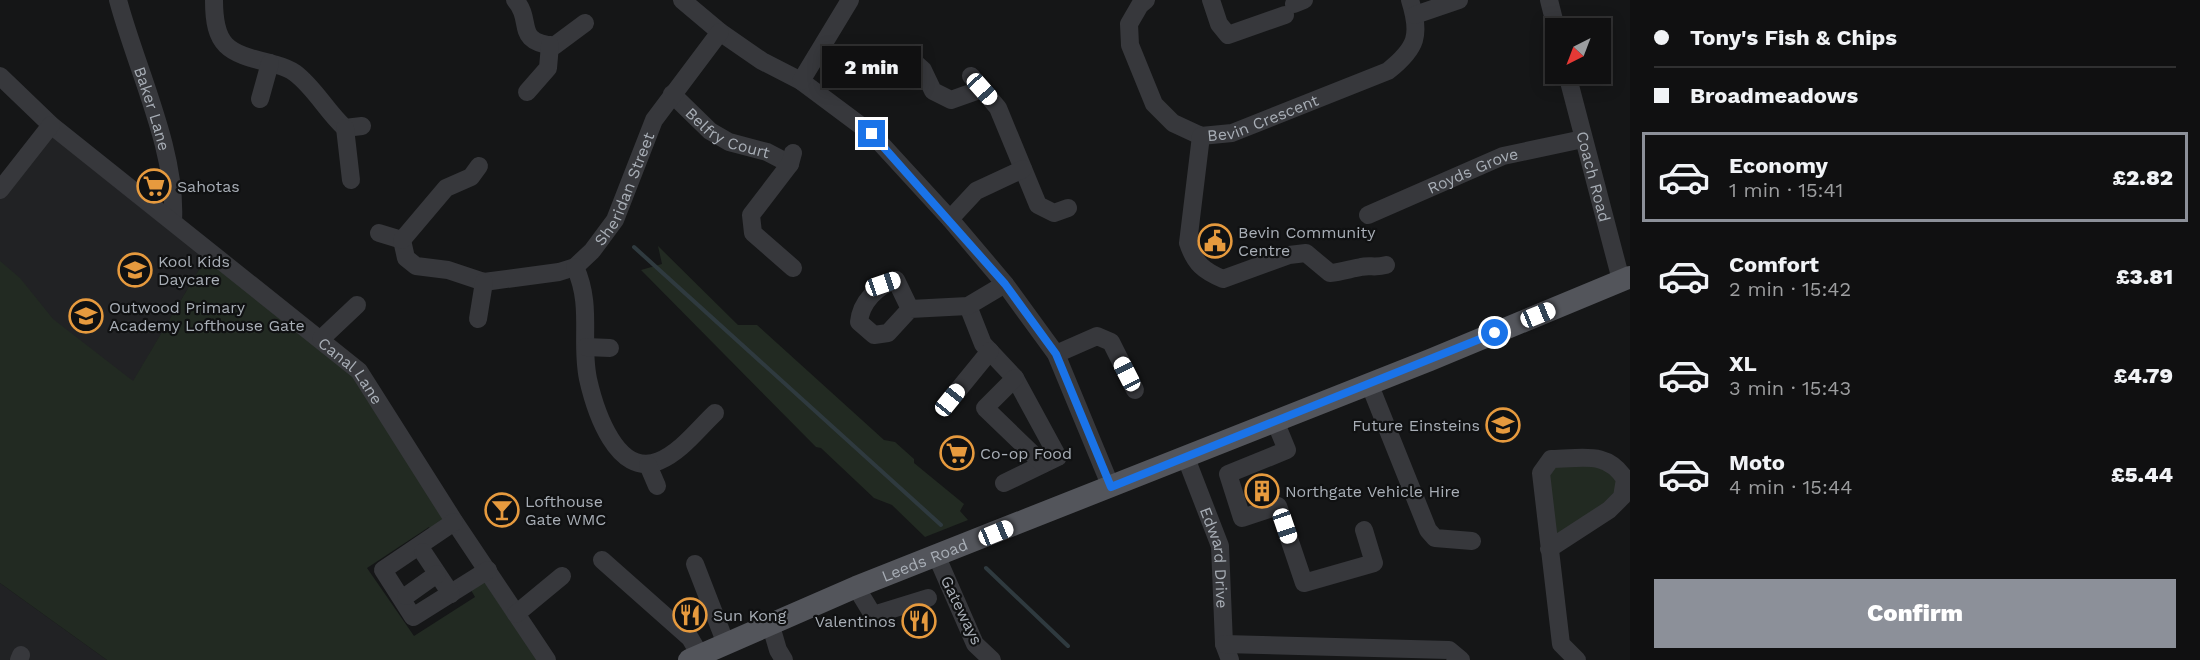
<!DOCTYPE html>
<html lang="en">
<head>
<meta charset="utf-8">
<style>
	:root { --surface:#101011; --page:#1e1e1f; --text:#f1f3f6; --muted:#9c9d9f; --line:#303031; --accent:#8c9099 }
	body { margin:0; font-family:"Work Sans",sans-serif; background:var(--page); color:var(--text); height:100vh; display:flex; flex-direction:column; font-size:22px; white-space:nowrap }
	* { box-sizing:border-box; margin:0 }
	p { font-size:20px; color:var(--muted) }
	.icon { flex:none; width:33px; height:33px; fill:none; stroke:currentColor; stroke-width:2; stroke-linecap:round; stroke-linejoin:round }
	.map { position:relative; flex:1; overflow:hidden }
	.panel { display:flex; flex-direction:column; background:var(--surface); width:570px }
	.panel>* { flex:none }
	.top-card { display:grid; align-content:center; height:132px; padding:0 24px; background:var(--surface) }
	.needle { width:39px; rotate:222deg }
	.fabs { position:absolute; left:1545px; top:18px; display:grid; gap:12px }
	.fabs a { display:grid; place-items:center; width:66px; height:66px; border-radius:0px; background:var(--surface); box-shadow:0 3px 15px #0003,0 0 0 2px var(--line); font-size:30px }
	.end { position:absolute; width:27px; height:27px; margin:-14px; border:8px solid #1a73e8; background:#fff; box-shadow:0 0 0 3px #fff }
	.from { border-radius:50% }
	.bubble { position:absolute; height:42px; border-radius:0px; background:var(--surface); box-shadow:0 3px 15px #0003,0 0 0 2px var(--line); font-size:20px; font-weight:800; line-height:42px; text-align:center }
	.car { position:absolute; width:18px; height:36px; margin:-18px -9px; border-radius:8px; box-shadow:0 0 4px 2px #0007; background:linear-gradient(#fff 24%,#345 0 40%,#fff 0 76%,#345 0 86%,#fff 0) }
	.top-card b { display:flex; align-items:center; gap:21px; height:57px; font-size:22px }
	.top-card b+b { border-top:2px solid var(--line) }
	.top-card i { width:15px; height:15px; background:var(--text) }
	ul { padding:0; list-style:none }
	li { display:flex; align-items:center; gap:18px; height:90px; margin:0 12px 9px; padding:0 12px; border:3px solid transparent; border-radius:0px }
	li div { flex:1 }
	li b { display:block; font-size:22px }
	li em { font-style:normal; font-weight:800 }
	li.current { border-color:var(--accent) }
	li>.icon { width:54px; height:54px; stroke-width:1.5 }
	.button { display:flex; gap:12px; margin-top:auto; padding:12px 24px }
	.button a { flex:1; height:69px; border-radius:0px; background:var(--accent); color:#fff; font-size:24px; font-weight:800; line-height:69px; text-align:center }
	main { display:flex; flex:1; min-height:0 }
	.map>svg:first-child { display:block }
	.built { fill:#212224 }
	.green { fill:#222a22 }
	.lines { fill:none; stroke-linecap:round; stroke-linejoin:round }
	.stream { stroke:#2f3a3f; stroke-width:4 }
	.minor { stroke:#37383c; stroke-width:18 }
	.major { stroke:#53555b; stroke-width:22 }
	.route { stroke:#1a73e8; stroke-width:8 }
	.labels { text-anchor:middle; stroke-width:4.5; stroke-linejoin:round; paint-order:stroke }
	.street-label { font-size:16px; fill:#a8aeb6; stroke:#101112 }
	.poi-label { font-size:16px; fill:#a8aeb6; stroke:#101112; text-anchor:start }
</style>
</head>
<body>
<main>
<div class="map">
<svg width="1630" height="660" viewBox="0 0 1630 660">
	<rect width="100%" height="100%" fill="#151617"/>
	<!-- built -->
	<g class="built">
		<path d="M 51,125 L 210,251 L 133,382 L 0,395 L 0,197 Z"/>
		<path d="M 0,583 L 107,660 L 0,660 Z"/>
	</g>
	<!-- green -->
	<g class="green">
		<path d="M 658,246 L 738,325 L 757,325 L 884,440 L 895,442 L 914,459 L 914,463 L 964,504 L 960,511 L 968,520 L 925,537 L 892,505 L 874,498 L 821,448 L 816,447 L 641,270 L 662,264 Z"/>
		<path d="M 210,251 L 335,351 L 454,521 L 434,534 L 429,527 L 367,568 L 414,636 L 475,597 L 468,585 L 488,570 L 547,660 L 107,660 L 0,583 L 0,261 L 20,278 L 53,319 L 133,381 Z"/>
		<path d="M 1551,459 L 1616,464 L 1622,497 L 1549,549 L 1541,473 Z"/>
	</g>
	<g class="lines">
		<!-- stream -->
		<g class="stream">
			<path d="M 634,247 L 941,525"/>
			<path d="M 986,568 L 1068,646"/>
		</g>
		<!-- minor -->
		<g class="minor">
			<path id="s1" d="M 118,0 C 136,68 177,151 173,221"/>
			<path d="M 214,0 C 214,46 227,53 270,63 C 280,66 287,67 295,73 C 315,88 327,112 345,128 L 362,126"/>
			<path d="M 515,0 C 534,21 513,41 554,46 L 585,23"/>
			<path d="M 682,0 L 720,32 L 762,61 L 801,81 L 872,134 L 950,219 L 1005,284 L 1056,354 L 1111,487"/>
			<path id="s2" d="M 1146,0 L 1140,5 L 1129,24 L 1130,45 L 1154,104 L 1173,123 L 1201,136 L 1232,133 L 1388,71 C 1417,48 1421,35 1410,0"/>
			<path d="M 1211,0 L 1219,24 L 1228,35 L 1285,15"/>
			<path d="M 1549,0 L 1556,28"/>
			<path d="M 1294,4 L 1304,0"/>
			<path d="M 1415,15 L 1459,0"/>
			<path d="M 905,54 L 923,70 L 933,91 L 951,100 L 982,89"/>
			<path id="s3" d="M 1567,74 L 1621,280"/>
			<path id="s4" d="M 0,76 L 51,125 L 359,371 L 454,521 L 547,660"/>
			<path d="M 971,76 L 998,108 L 1038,205 L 1054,213 L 1068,208"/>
			<path d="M 801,81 L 850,0"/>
			<path d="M 527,92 L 548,68 L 550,45"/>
			<path id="s5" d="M 672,94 L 710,131 L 729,142 L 767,152 L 790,164"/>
			<path d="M 260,99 L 270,63"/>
			<path d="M 345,128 L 351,180"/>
			<path d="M 1201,136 L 1188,243 C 1195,264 1204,271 1223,279 L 1289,255 L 1306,253 L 1330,273 C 1341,272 1350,269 1361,267 C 1369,265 1376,268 1386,265"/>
			<path d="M 0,190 L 51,125"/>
			<path id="s6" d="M 1368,215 L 1503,156 L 1583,139"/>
			<path d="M 950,219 L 976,191 L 1023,169"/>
			<path id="s7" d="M 379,233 L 402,240 L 406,258 L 416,266 L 448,270 L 484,282 L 559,272 L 575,267 L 592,251 L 615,220 L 654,120 L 720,32"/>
			<path d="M 402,240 L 446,188 L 471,177 L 479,166"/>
			<path d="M 575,267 C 593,306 580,341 588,379 C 595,410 617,479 659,461 C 681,452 698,429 715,413"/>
			<path d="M 793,268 L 753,233 L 751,215 L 790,164 L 793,153"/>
			<path d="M 968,306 L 983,344 L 1015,378 L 1058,457 L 1004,483"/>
			<path d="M 910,309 L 896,280 C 877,286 861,302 859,322 L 874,335 L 888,333 L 910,309 L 968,306 L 1005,284"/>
			<path d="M 478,319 L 484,282"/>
			<path d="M 321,339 L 357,305"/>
			<path d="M 586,347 L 610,348"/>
			<path d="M 1056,354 L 1097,336 L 1111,342 L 1135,390"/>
			<path d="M 1015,378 L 985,408 L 1043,464"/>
			<path d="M 1369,383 L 1428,530 L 1435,538 L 1472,541"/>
			<path d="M 950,400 L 990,351"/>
			<path d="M 1275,421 L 1287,450 L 1228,474 L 1242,518 L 1278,506 L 1304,583 L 1374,563 L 1364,530"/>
			<path id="s8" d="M 1186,458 L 1220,546 L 1224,644 L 1230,660"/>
			<path d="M 648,465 L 657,486"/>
			<path d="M 454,522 L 383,570 L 413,617 L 488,570"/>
			<path d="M 1549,549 L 1609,510 L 1622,497 L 1625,479 C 1607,450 1582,459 1551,459 L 1541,473 L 1561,644 L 1577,660"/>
			<path d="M 423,552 L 451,594"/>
			<path d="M 937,557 L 975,644 L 992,660"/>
			<path d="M 602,560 L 690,638 L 703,660"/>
			<path d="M 695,564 L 726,644"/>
			<path d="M 856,587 L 873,615 L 928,598"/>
			<path d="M 406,596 L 437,574"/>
			<path d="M 516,614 L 562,576"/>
			<path d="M 771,626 L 778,650 L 784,660"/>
			<path d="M 1224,644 L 1449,650 L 1461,660"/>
			<path d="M 19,660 L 21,655"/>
		</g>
		<!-- major -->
		<path class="major" id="s9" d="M 689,660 L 856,587 L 1430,360 L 1630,277"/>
	</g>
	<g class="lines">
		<!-- route -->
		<path class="route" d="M 872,134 L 1005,284 L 1056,354 L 1111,487 L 1495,333"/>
	</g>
	<!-- icons -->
	<defs>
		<symbol id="supermarket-ring" viewBox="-11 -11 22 22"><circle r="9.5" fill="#101112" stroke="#e69a3e" stroke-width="1.5"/><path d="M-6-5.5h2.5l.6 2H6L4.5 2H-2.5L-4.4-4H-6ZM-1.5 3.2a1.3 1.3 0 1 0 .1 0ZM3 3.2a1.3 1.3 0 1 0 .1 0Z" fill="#e69a3e"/></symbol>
		<symbol id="civic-ring" viewBox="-11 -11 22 22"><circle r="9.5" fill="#101112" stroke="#e69a3e" stroke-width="1.5"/><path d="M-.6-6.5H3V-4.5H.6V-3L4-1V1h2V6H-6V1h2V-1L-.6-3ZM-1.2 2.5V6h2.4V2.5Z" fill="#e69a3e"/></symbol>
		<symbol id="school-ring" viewBox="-11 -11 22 22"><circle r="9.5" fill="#101112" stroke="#e69a3e" stroke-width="1.5"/><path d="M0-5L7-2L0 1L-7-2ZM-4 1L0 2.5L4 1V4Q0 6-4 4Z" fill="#e69a3e"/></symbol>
		<symbol id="building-ring" viewBox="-11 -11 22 22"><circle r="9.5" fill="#101112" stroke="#e69a3e" stroke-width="1.5"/><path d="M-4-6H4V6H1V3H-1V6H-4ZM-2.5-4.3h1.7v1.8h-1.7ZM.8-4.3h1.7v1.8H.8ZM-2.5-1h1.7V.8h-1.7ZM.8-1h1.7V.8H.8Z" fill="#e69a3e"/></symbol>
		<symbol id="bar-ring" viewBox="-11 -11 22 22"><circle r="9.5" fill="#101112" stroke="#e69a3e" stroke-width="1.5"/><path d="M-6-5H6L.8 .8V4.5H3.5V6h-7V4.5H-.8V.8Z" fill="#e69a3e"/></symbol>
		<symbol id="restaurant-ring" viewBox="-11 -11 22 22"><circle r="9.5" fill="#101112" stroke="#e69a3e" stroke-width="1.5"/><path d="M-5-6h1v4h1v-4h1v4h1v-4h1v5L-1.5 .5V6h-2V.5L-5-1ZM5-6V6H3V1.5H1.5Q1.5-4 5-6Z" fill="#e69a3e"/></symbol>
	</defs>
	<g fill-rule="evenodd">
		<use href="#supermarket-ring" x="135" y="167" width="38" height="38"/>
		<use href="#civic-ring" x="1196" y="222" width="38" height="38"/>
		<use href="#school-ring" x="116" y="251" width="38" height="38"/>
		<use href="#school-ring" x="67" y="297" width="38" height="38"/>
		<use href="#school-ring" x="1484" y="406" width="38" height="38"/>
		<use href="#supermarket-ring" x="938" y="434" width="38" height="38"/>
		<use href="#building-ring" x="1243" y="472" width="38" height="38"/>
		<use href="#bar-ring" x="483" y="491" width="38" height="38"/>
		<use href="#restaurant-ring" x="671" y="596" width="38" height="38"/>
		<use href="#restaurant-ring" x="900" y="602" width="38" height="38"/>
	</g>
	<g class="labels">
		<!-- street labels -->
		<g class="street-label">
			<text dy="6" stroke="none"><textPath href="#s1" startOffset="114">Baker Lane</textPath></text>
			<text dy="6" stroke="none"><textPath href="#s2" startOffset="237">Bevin Crescent</textPath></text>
			<text dy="6" stroke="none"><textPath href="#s5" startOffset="70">Belfry Court</textPath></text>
			<text dy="6" stroke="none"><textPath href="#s6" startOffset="114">Royds Grove</textPath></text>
			<text dy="6" stroke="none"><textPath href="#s3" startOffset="106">Coach Road</textPath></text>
			<text dy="6" stroke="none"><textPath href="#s7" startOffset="312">Sheridan Street</textPath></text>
			<text dy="6" stroke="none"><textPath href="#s4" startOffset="459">Canal Lane</textPath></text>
			<text dy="6" stroke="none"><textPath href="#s8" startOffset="105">Edward Drive</textPath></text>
			<text dy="6" stroke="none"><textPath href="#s9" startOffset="256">Leeds Road</textPath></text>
			<text transform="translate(962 610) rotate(64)" y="6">Gateways</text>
		</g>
		<!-- poi labels -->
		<g class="poi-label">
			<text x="177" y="192">Sahotas</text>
			<text x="1238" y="238">Bevin Community<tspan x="1238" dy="18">Centre</tspan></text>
			<text x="158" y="267">Kool Kids<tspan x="158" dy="18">Daycare</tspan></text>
			<text x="109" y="313">Outwood Primary<tspan x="109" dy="18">Academy Lofthouse Gate</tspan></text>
			<text x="1480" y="431" text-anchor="end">Future Einsteins</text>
			<text x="980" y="459">Co-op Food</text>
			<text x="1285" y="497">Northgate Vehicle Hire</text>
			<text x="525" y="507">Lofthouse<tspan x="525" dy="18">Gate WMC</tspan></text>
			<text x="713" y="621">Sun Kong</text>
			<text x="896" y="627" text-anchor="end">Valentinos</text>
		</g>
	</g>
</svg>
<div class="fabs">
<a><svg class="needle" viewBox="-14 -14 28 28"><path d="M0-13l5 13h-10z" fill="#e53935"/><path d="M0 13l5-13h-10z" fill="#9c9d9f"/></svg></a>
</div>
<i class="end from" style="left:1495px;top:333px"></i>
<i class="end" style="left:872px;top:134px"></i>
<div class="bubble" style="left:822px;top:46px;width:99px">2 min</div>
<i class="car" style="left:982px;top:89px;rotate:138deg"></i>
<i class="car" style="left:883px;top:284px;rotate:71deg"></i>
<i class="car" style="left:1538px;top:315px;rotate:68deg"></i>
<i class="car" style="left:1127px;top:374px;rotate:333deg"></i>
<i class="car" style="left:950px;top:400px;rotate:39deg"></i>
<i class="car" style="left:1285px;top:526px;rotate:161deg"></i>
<i class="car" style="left:996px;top:533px;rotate:68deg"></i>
</div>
<section class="panel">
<div class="top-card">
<b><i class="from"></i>Tony's Fish &amp; Chips</b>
<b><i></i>Broadmeadows</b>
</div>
<ul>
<li class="current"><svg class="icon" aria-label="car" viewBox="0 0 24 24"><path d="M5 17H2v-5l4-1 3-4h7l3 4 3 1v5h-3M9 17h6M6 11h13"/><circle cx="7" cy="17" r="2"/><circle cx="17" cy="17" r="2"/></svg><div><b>Economy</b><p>1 min · 15:41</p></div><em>£2.82</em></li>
<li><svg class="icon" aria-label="car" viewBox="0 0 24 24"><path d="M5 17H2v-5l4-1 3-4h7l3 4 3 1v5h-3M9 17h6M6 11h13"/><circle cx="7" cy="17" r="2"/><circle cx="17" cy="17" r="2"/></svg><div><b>Comfort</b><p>2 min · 15:42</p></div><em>£3.81</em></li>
<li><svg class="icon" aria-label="car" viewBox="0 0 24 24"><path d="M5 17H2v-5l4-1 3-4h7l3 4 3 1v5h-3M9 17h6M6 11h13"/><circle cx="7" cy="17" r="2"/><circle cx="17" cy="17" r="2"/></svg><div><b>XL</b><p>3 min · 15:43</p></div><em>£4.79</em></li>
<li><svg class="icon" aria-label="car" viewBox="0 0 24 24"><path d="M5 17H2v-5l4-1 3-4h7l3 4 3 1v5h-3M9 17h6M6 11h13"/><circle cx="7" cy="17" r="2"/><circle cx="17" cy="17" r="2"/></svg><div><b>Moto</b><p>4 min · 15:44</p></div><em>£5.44</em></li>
</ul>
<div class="button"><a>Confirm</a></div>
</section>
</main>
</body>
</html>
